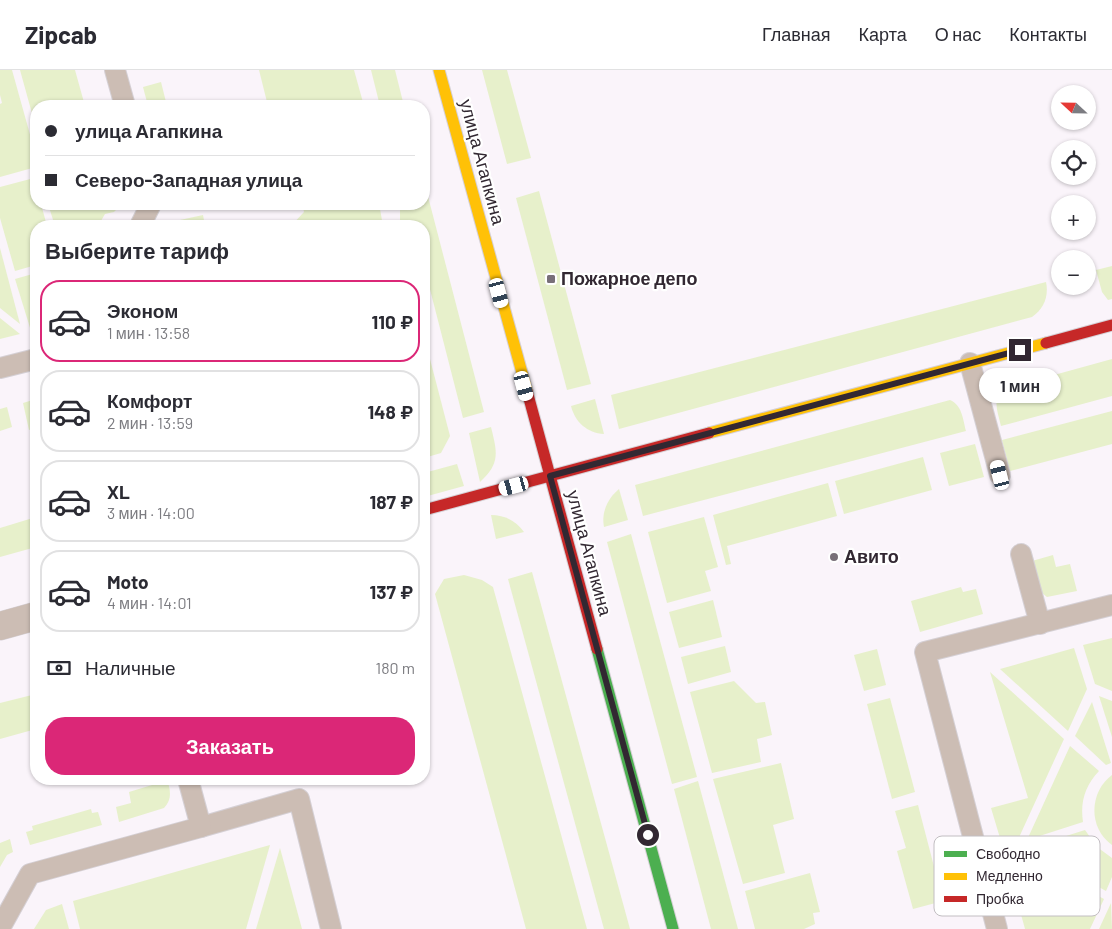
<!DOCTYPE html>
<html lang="ru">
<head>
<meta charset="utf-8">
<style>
	:root { --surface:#fff; --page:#f7f7f7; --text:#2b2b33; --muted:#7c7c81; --line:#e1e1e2; --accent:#db2777 }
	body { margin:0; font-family:Barlow,sans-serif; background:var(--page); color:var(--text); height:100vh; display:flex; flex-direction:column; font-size:19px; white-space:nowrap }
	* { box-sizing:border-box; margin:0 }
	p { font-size:16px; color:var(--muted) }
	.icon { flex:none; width:28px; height:28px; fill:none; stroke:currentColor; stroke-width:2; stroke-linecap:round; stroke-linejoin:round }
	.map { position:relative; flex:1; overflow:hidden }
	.details { position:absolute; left:30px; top:150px; width:400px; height:565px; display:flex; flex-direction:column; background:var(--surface); border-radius:20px; box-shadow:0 1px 4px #0004 }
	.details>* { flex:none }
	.banner { position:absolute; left:30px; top:30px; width:400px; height:110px; border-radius:20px; box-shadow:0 1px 4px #0004; display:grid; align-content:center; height:110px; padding:0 15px; background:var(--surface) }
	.needle { width:32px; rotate:292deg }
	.tools { position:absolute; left:1051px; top:15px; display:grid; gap:10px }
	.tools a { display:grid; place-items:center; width:45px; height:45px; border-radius:50%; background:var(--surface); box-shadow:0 1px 4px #0004; font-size:25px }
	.end { position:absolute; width:22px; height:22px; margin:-11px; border:6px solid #322832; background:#fff; box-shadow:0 0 0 2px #fff }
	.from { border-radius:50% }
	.bubble { position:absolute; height:35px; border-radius:18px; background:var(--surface); box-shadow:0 1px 4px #0004; font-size:16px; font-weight:700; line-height:35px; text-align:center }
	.car { position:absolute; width:15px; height:30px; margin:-15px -8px; border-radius:6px; box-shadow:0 0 4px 1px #0007; background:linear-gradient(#fff 24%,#345 0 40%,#fff 0 76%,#345 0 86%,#fff 0) }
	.banner b { display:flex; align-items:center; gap:18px; height:48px; font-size:19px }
	.banner b+b { border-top:1px solid var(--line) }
	.banner i { width:12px; height:12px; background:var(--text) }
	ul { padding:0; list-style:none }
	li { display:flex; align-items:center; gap:15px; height:82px; margin:0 10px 8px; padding:0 5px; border:2px solid var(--line); border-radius:20px }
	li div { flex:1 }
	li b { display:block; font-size:19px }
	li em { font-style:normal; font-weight:700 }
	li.on { border-color:var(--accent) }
	li>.icon { width:45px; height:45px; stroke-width:1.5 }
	h2 { padding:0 15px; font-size:22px; line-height:60px }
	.pay { display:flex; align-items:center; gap:12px; height:55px; padding:0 15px; font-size:19px }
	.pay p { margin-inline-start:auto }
	.cta { display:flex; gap:10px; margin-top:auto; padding:10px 15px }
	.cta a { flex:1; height:58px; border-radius:20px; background:var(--accent); color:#fff; font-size:20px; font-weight:700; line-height:58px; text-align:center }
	header { display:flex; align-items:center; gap:30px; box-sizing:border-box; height:70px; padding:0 25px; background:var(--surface); border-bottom:1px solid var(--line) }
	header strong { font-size:24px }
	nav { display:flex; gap:28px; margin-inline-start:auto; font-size:18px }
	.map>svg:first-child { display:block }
	.green { fill:#e7f0cb }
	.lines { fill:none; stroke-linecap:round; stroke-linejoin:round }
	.lane-casing { stroke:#d5d0d5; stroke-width:22 }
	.street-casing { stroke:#d5d0d5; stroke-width:29 }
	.fast-casing { stroke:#d5d0d5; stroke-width:13 }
	.slow-casing { stroke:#d5d0d5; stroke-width:13 }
	.jam-casing { stroke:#d5d0d5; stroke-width:13 }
	.lane { stroke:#ccbdb4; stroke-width:20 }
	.street { stroke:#ccbdb4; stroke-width:28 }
	.fast { stroke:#4caf50; stroke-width:11 }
	.slow { stroke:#ffc107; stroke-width:11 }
	.jam { stroke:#c62828; stroke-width:11 }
	.route { stroke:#322832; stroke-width:6 }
	.poi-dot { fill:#786f78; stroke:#fff; stroke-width:2 }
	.labels { text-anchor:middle; stroke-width:4.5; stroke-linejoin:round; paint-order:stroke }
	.street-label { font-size:18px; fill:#322832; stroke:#fff }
	.poi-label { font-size:18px; font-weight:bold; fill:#322832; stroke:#fff; text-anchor:start }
	.key { fill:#fff; stroke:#c2bec2; stroke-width:1 }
	.key-label { font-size:14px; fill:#322832 }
</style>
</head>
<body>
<header>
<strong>Zipcab</strong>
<nav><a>Главная</a><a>Карта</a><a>О нас</a><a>Контакты</a></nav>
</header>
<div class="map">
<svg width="1112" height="859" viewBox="0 0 1112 859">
	<rect width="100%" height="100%" fill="#faf4fa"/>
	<!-- green -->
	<g class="green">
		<path d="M 0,0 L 12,0 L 36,86 L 36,97 L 0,107 L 0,34 L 2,33 L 0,25 Z"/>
		<path d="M 20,0 L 75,0 L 85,36 L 36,36 L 36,58 Z"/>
		<path d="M 259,0 L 354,0 L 364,36 L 268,36 Z"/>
		<path d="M 371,0 L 395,0 L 404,36 L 380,36 Z"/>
		<path d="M 482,0 L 507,0 L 531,88 L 507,94 Z"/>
		<path d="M 161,12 L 167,36 L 148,36 L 143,17 Z"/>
		<path d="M 34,108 L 36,116 L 36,134 L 41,134 L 47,156 L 36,156 L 36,195 L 15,201 L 0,148 L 0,117 Z"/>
		<path d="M 424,111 L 484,342 L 463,348 L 424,196 L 424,156 L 400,156 L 400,134 L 424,134 Z"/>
		<path d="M 539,121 L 591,314 L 567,320 L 516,128 Z"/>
		<path d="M 48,134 L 122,134 L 114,142 L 105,144 L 98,156 L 55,156 Z"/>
		<path d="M 302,134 L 384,134 L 380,139 L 383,156 L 291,156 L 304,142 Z"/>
		<path d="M 203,145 L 205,156 L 191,156 L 180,150 Z"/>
		<path d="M 0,178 L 20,254 L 0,238 Z"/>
		<path d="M 1112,196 L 1112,229 L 1108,230 L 1102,222 L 1096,200 Z"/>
		<path d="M 36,203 L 36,259 L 31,261 L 15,209 Z"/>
		<path d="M 1046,212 C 1049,226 1044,239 1032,247 L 619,359 L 611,325 Z"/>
		<path d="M 0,248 L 20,264 L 0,269 Z"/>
		<path d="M 424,266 L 450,366 L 441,383 L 424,388 Z"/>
		<path d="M 1112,289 L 1112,326 L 1001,356 C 998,343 993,332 1000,320 Z"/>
		<path d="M 36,329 L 36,358 L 29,360 L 23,333 Z"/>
		<path d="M 595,329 L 604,364 C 587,363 575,352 571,336 Z"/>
		<path d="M 950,330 C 962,335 963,349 966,361 L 643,446 L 635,415 Z"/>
		<path d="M 7,337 L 12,357 L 0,361 L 0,339 Z"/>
		<path d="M 1112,341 L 1112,374 L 1010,401 L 1002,370 Z"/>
		<path d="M 491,357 C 497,382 501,393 480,412 L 469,363 Z"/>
		<path d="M 975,374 L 984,407 L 949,416 L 940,383 Z"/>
		<path d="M 923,387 L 932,420 L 844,444 L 835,411 Z"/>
		<path d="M 457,394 L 464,416 L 424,427 L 424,403 Z"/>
		<path d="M 828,413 L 837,446 L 727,476 L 731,494 L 726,495 L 713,445 Z"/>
		<path d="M 619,419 L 628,450 L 604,457 C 601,442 608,428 619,419 Z"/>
		<path d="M 491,445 C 505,445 516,451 524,462 L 496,469 Z"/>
		<path d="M 36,447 L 36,477 L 0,487 L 0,458 Z"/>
		<path d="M 704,447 L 718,497 L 705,501 L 711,521 L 667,533 L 648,462 Z"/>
		<path d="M 631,464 L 697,707 L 672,714 L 607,472 Z"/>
		<path d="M 1053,485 L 1056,497 L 1070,494 L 1077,521 L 1047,527 L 1041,522 L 1032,491 Z"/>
		<path d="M 532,502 L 630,859 L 604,859 L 508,509 Z"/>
		<path d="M 464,505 L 482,510 L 493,517 L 587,859 L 526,859 L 435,524 L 444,509 Z"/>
		<path d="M 961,517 L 963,522 L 976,519 L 983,544 L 920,562 L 911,531 Z"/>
		<path d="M 713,530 L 722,567 L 679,578 L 669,542 Z"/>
		<path d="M 1112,568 L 1112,621 L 1095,614 L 1083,575 Z"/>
		<path d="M 725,576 L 731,602 L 688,614 L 681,587 Z"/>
		<path d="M 1074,578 L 1087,619 L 1068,661 L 1000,599 Z"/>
		<path d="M 877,579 L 886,615 L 864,621 L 854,585 Z"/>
		<path d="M 990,602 L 1064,669 L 1016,774 L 1003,778 L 991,738 L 1028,728 Z"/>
		<path d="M 734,611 L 756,633 L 765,632 L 772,665 L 757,669 L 761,692 L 712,703 L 690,622 Z"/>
		<path d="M 36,624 L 36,659 L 0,669 L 0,633 Z"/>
		<path d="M 1099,626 L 1112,631 L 1112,667 Z"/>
		<path d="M 890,628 L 915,722 L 892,729 L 867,634 Z"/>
		<path d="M 1092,632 L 1111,693 L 1106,695 L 1075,666 Z"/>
		<path d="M 1070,676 L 1099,701 C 1085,716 1080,732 1083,752 L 1027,770 Z"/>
		<path d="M 781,693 L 794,749 L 773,755 L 785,803 L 743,814 L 713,709 Z"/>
		<path d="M 1112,705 L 1112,775 C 1088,758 1089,722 1112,705 Z"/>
		<path d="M 154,709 L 167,709 C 170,719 173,729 164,738 L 119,752 L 116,737 L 131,733 L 129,722 L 152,715 L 151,710 Z"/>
		<path d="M 698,711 L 738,859 L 711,859 L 674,719 Z"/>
		<path d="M 918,735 L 943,831 L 913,839 L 897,781 L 906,778 L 895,741 Z"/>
		<path d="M 91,739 L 92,743 L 98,742 L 102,755 L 30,775 L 26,762 L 33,760 L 32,756 Z"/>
		<path d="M 1085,760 L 1097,777 L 1112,788 L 1112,807 L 1106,821 L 1028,778 Z"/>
		<path d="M 10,769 L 13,782 L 7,785 L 0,797 L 0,773 Z"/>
		<path d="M 270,775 L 246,859 L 80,859 L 73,831 Z"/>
		<path d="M 280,778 L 302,859 L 256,859 Z"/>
		<path d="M 1017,782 L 1104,829 L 1090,859 L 1025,859 L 1005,786 Z"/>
		<path d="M 810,803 L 820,842 L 813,843 L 815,854 L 804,859 L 755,859 L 745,821 Z"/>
		<path d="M 1111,833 L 1112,859 L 1099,859 Z"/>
		<path d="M 62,834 L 69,859 L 34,859 L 46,840 Z"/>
	</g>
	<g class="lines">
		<defs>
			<g id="lane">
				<path d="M 115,0 L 125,36"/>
				<path d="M 140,156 L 151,134"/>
				<path d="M 970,293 L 1000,405"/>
				<path d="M 0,298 L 36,289"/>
				<path d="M 1021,484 L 1040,554"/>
				<path d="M 201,757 L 299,729 L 331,859"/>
				<path d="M 0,858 L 30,804 L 201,757 L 188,709"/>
				<path d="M 997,859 L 925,582 L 1112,535"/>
			</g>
			<path id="street" d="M 0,556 L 36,546"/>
			<path id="fast" d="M 597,579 L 673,859"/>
			<g id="slow">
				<path d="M 439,0 L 527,321"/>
				<path d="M 709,363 L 1046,273"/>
			</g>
			<g id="jam">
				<path d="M 1046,273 L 1112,255"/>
				<path d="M 527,321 L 597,579"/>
				<path d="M 424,440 L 709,363"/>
			</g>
		</defs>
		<!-- lane casing -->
		<use href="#lane" class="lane-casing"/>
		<!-- street casing -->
		<use href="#street" class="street-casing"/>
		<!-- fast casing -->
		<use href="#fast" class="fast-casing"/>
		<!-- slow casing -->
		<use href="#slow" class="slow-casing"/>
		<!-- jam casing -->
		<use href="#jam" class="jam-casing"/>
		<!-- lane -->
		<use href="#lane" class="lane"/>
		<!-- street -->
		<use href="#street" class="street"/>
		<!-- fast -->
		<use href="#fast" class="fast"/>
		<!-- slow -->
		<use href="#slow" class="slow"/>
		<!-- jam -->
		<use href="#jam" class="jam"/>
	</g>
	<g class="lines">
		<!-- route -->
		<path class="route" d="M 648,765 L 550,406 L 1020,280"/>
	</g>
	<!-- markers -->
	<g class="poi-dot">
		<rect x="546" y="204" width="10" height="10" rx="2.5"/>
		<circle cx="834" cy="487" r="5"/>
	</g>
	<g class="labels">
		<!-- street labels -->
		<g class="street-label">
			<text transform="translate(482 92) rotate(75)" y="6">улица Агапкина</text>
			<text transform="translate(589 483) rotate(75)" y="6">улица Агапкина</text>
		</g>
		<!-- poi labels -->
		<g class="poi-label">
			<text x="561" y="215">Пожарное депо</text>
			<text x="844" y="493">Авито</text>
		</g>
	</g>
	<!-- legend -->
	<rect x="934" y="766" width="166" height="80" rx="8" class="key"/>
	<rect x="944" y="781" width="23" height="6" fill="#4caf50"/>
	<rect x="944" y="803" width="23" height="7" fill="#ffc107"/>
	<rect x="944" y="826" width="23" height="6" fill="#c62828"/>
	<g class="key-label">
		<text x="976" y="789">Свободно</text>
		<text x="976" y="811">Медленно</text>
		<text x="976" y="834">Пробка</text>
	</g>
</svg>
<div class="tools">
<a><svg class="needle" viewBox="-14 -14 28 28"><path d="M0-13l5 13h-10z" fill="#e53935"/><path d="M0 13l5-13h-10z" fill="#7c7c81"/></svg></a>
<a><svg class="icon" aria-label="locate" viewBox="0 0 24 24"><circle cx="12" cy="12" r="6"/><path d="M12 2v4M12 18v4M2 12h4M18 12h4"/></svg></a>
<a>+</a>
<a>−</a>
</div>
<i class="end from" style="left:648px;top:765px"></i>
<i class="end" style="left:1020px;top:280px"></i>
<div class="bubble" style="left:979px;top:298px;width:82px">1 мин</div>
<i class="car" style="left:499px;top:223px;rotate:165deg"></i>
<i class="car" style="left:524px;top:316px;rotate:165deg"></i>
<i class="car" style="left:1000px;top:405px;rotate:346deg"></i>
<i class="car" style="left:514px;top:416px;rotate:255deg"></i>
<div class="banner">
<b><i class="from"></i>улица Агапкина</b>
<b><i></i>Северо-Западная улица</b>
</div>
<section class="details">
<h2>Выберите тариф</h2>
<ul>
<li class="on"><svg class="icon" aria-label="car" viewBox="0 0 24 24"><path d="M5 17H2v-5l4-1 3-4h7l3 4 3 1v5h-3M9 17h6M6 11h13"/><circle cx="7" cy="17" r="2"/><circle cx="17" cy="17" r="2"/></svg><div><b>Эконом</b><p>1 мин · 13:58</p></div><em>110 ₽</em></li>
<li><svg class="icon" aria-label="car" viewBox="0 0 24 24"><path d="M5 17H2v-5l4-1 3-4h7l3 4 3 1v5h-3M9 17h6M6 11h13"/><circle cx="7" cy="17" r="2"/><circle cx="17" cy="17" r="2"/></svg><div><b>Комфорт</b><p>2 мин · 13:59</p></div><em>148 ₽</em></li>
<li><svg class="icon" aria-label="car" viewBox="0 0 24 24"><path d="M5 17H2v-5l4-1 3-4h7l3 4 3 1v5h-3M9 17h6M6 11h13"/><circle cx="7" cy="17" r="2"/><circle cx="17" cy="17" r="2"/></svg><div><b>XL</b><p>3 мин · 14:00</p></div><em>187 ₽</em></li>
<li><svg class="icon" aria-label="car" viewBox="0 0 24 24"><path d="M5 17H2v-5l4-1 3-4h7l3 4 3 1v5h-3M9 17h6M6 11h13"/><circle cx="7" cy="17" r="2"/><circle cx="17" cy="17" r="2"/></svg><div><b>Moto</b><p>4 мин · 14:01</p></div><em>137 ₽</em></li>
</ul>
<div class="pay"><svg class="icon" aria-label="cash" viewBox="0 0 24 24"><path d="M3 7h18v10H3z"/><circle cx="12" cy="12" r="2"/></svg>Наличные<p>180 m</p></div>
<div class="cta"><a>Заказать</a></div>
</section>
</div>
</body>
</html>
